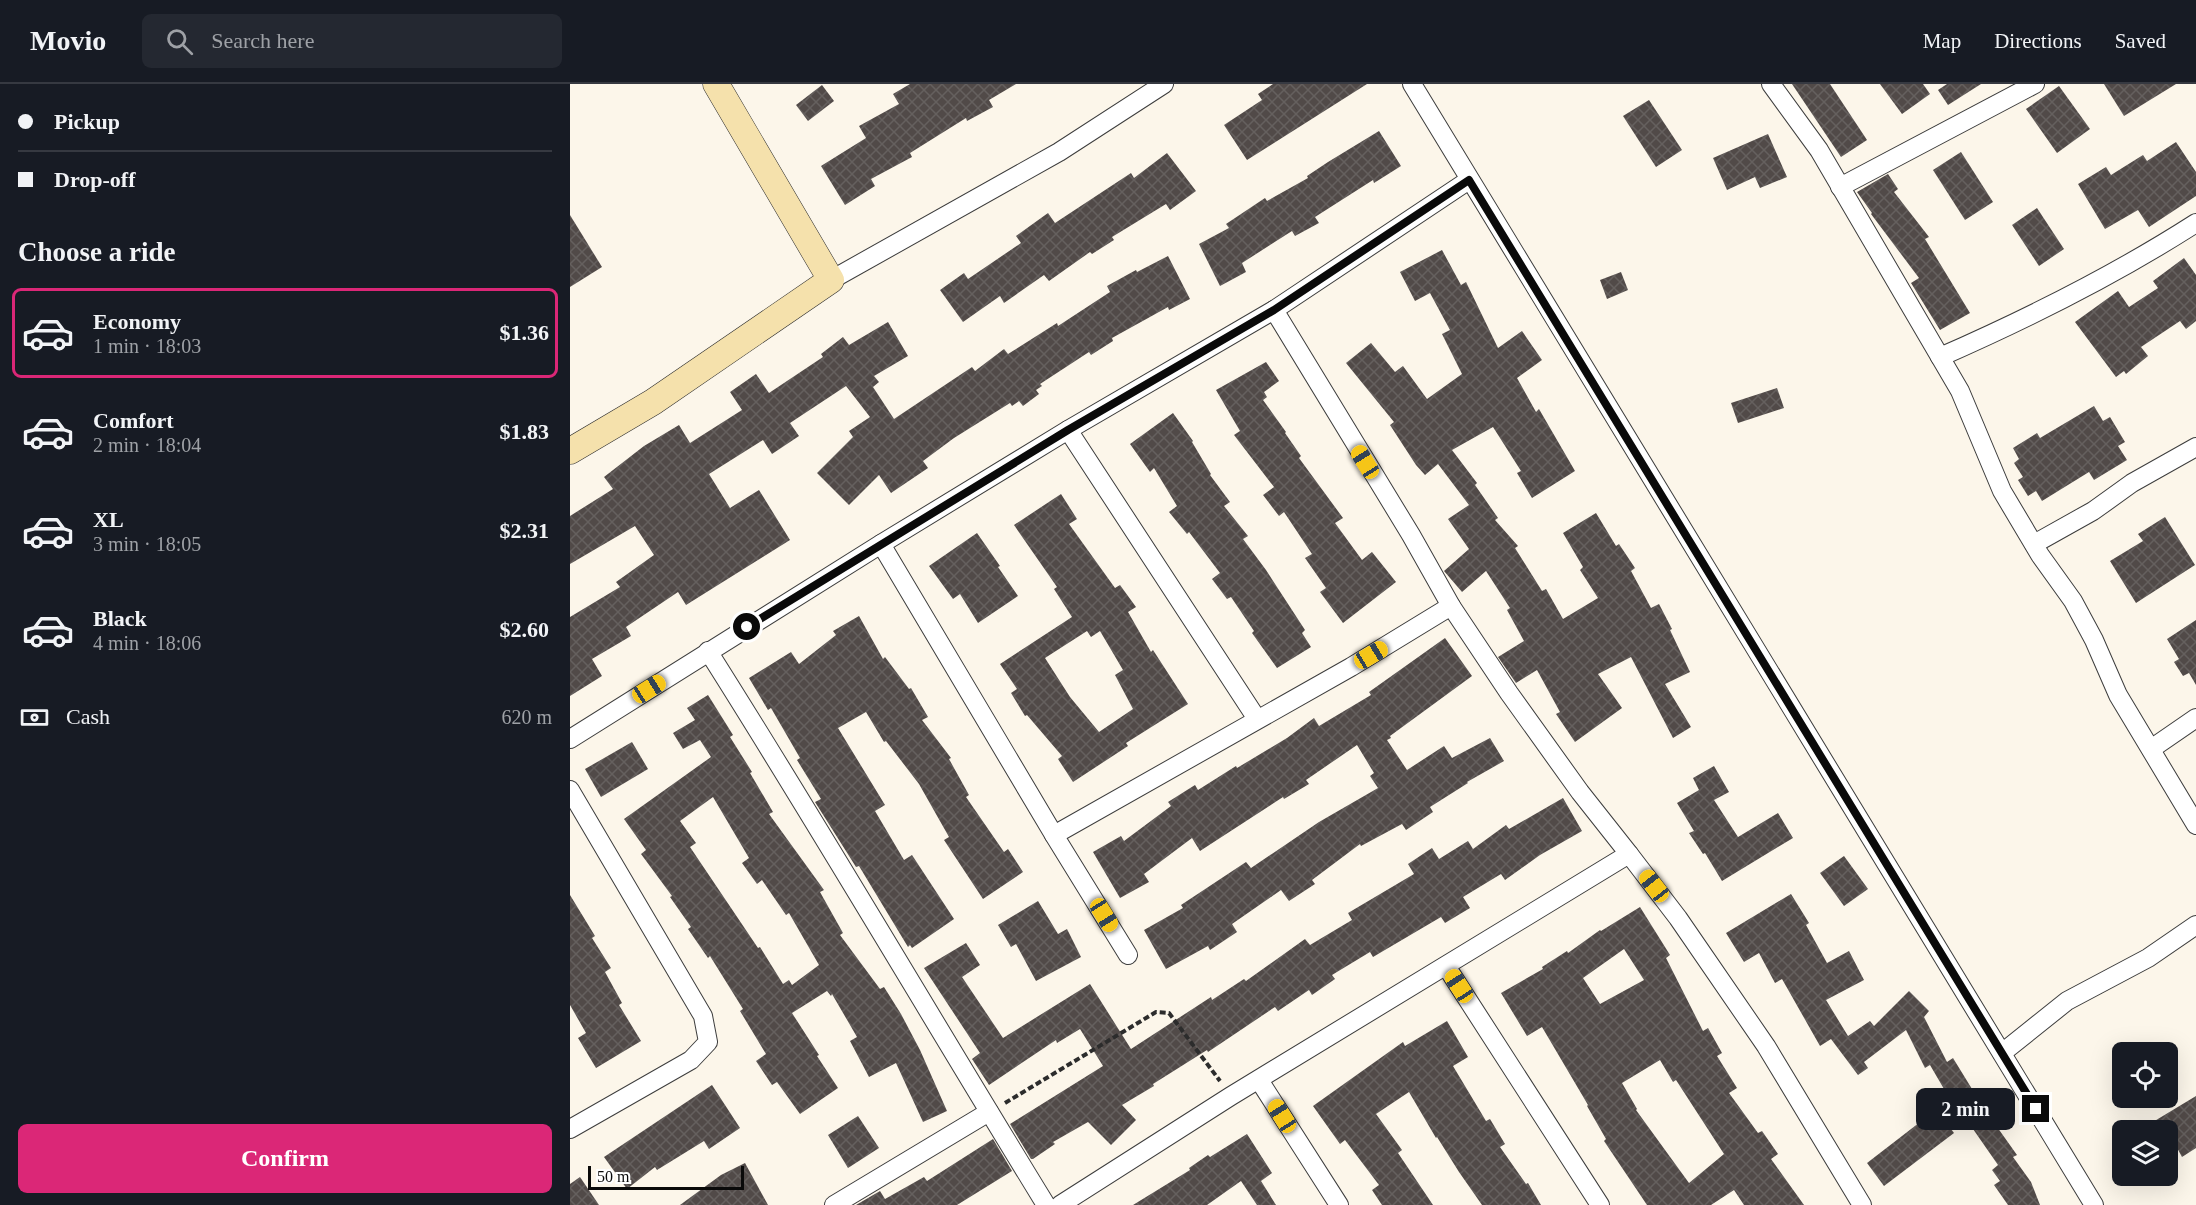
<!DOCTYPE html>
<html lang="en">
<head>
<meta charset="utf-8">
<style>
	:root { --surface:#171b24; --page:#242831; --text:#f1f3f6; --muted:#9ea1a6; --line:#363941; --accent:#db2777 }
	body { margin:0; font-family:Georgia,serif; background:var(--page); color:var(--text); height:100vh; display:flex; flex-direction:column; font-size:22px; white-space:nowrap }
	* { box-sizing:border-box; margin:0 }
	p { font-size:20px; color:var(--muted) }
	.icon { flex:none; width:33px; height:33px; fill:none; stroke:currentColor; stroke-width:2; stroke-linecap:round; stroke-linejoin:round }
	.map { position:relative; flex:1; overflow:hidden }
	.drawer { display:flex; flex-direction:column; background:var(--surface); width:570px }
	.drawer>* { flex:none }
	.guide { display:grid; align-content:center; height:132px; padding:0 18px; background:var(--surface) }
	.buttons { position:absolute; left:1542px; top:958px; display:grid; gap:12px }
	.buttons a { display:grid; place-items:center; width:66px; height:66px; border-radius:9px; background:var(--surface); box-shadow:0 6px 24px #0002; font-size:30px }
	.scale { position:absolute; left:18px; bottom:15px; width:156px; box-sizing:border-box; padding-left:6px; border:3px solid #0a0a0a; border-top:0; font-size:16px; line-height:21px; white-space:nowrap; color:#0a0a0a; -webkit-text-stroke:4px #fff; paint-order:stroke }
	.end { position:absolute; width:27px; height:27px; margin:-14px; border:8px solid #0a0a0a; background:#fff; box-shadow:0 0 0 3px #fff }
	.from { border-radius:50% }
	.bubble { position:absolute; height:42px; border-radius:9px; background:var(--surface); box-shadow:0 6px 24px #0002; font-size:20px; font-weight:600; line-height:42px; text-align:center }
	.car { position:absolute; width:18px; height:36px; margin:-18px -9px; border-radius:8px; box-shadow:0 0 4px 2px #0007; background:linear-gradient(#f5c518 24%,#345 0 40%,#f5c518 0 76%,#345 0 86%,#f5c518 0) }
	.guide b { display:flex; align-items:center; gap:21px; height:57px; font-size:22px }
	.guide b+b { border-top:2px solid var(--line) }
	.guide i { width:15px; height:15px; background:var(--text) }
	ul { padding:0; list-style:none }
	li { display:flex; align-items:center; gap:18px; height:90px; margin:0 12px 9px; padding:0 6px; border:3px solid transparent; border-radius:9px }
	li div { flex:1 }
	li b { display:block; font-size:22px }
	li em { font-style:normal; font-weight:600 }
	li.active { border-color:var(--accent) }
	li>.icon { width:54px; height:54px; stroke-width:1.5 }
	h2 { padding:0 18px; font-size:27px; line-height:72px }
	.pay { display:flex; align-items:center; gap:15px; height:66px; padding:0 18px; font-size:22px }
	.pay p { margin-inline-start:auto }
	.action { display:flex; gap:12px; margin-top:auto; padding:12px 18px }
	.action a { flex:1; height:69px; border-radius:9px; background:var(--accent); color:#fff; font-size:24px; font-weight:600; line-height:69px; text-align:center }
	header { display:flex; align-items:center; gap:36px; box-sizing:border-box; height:84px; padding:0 30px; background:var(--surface); border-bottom:2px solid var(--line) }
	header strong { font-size:28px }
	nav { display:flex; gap:33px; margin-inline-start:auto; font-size:21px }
	.search { width:420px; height:54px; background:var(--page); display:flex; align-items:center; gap:15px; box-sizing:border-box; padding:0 21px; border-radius:9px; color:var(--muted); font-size:22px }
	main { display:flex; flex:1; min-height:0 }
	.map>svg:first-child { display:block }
	.building { fill:url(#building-cross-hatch); fill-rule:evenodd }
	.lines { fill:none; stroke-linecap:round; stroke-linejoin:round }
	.street-casing { stroke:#3d3d3d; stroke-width:20 }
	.secondary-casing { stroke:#2c2c2c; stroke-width:27 }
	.path { stroke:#2c2c2c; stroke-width:4; stroke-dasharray:6 3; stroke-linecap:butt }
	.street { stroke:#fff; stroke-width:18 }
	.secondary { stroke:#f5e1ac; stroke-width:26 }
	.route { stroke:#0a0a0a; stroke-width:8 }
</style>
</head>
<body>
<header>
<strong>Movio</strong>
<div class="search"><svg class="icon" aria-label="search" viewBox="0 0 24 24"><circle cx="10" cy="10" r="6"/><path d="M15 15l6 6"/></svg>Search here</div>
<nav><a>Map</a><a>Directions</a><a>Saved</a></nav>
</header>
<main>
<section class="drawer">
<div class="guide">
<b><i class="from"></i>Pickup</b>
<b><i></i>Drop-off</b>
</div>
<h2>Choose a ride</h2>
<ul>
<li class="active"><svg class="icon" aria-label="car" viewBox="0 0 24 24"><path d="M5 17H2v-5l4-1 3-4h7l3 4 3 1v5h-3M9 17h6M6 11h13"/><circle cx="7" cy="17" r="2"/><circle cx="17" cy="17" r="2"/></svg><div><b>Economy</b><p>1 min · 18:03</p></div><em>$1.36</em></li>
<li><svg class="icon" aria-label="car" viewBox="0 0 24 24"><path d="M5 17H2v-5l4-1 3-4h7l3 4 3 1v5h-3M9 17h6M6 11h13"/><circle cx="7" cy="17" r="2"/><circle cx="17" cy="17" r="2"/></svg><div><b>Comfort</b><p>2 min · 18:04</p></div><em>$1.83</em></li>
<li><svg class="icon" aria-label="car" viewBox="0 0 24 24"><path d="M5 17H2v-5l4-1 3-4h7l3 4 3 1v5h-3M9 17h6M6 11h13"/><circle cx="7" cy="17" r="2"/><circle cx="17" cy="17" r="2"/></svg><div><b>XL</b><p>3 min · 18:05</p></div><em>$2.31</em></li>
<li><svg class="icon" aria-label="car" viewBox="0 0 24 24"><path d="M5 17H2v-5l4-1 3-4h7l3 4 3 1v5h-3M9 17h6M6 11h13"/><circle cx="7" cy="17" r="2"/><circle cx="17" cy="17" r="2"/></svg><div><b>Black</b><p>4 min · 18:06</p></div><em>$2.60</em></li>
</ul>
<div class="pay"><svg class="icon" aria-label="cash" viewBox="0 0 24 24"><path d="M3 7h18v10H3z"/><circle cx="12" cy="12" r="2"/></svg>Cash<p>620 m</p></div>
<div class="action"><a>Confirm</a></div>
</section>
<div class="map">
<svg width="1626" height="1121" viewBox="0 0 1626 1121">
	<defs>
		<pattern id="building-cross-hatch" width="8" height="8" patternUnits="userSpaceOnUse" patternTransform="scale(1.5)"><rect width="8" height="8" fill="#514a48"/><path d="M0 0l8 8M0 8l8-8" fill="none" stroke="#65605e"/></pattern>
	</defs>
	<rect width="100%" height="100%" fill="#fcf6ea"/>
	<!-- building -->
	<g class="building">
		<path d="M 340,0 L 446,0 L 419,16 L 423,23 L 397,37 L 396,34 L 340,69 L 342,73 L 301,95 L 305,102 L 275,121 L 251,82 L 296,54 L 289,42 L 329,20 L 323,10 Z"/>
		<path d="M 703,0 L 797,0 L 677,76 L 654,41 L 692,16 L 688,10 Z"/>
		<path d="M 1222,0 L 1260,0 L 1297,56 L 1271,73 Z"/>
		<path d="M 1310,0 L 1353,0 L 1360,10 L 1332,30 Z"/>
		<path d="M 1377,0 L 1411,0 L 1378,21 L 1368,6 Z"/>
		<path d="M 1534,0 L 1606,0 L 1554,32 Z"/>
		<path d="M 252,1 L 264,17 L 238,37 L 226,21 Z"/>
		<path d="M 1489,2 L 1520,45 L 1487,69 L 1456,25 Z"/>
		<path d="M 1079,16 L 1112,66 L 1086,83 L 1053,32 Z"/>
		<path d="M 809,47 L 831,82 L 804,99 L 803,96 L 745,133 L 749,139 L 725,152 L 722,147 L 672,179 L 676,188 L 650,202 L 629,160 L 659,144 L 656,140 L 695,114 L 697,117 L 738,94 L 737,92 L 758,78 Z"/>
		<path d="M 1198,50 L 1217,93 L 1190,104 L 1185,93 L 1157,106 L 1143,74 Z"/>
		<path d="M 1606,58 L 1626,88 L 1626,112 L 1579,143 L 1568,126 L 1535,145 L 1508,100 L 1536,83 L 1541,91 L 1573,71 L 1577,77 Z"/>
		<path d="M 1391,68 L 1423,118 L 1395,136 L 1363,86 Z"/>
		<path d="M 597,69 L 626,107 L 600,126 L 596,120 L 542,153 L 544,156 L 522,170 L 520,168 L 479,197 L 474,191 L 434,219 L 430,212 L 393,238 L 370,206 L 394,189 L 398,195 L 451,159 L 446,152 L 478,129 L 485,139 L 561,89 L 564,94 Z"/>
		<path d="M 1318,90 L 1328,105 L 1324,108 L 1359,153 L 1355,155 L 1400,229 L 1370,246 L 1341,199 L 1349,194 L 1301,130 L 1302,129 L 1287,108 Z"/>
		<path d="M 1467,124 L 1494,165 L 1469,182 L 1442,141 Z"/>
		<path d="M 0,131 L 32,183 L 0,203 Z"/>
		<path d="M 872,166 L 891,201 L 896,198 L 928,264 L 952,247 L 972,276 L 947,294 L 966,328 L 969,325 L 1005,387 L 962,414 L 947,389 L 951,387 L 923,343 L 882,366 L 907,399 L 905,401 L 928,434 L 925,436 L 948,462 L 945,464 L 972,507 L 976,505 L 993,535 L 1028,514 L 1010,486 L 1013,483 L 993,449 L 1026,429 L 1046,462 L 1049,460 L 1065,484 L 1061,487 L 1081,524 L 1089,520 L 1102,545 L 1100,546 L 1120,588 L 1095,600 L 1121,643 L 1103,654 L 1061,573 L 1028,590 L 1052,624 L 1005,658 L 986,630 L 990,628 L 967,586 L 946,599 L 928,573 L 954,557 L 937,526 L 940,524 L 916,487 L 892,508 L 874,487 L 899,465 L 878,435 L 899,421 L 868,380 L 855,391 L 846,381 L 820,341 L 824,338 L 776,279 L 801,259 L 825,288 L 833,282 L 857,315 L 892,290 L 872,250 L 880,246 L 860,209 L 845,217 L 830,188 Z"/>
		<path d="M 598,172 L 620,215 L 599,226 L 598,223 L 542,254 L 543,257 L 521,271 L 519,268 L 470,300 L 472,302 L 466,306 L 469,310 L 453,322 L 449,317 L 442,322 L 440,319 L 384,354 L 353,377 L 358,384 L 321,409 L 309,391 L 279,421 L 247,389 L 283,353 L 279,347 L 300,333 L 276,302 L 220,339 L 229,352 L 202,370 L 193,356 L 139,390 L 160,424 L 189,406 L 220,456 L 116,521 L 108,508 L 56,543 L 61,552 L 22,575 L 32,592 L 0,612 L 0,533 L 50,503 L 46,498 L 84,471 L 65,442 L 0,480 L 0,432 L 43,405 L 34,393 L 74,362 L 109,341 L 120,359 L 172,326 L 160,308 L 186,290 L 199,309 L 253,273 L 251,270 L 273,253 L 279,261 L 318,238 L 338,272 L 304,292 L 309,298 L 303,303 L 324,335 L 402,283 L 405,287 L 434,265 L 438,270 L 487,239 L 488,242 L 540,208 L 537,202 L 566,186 L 567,188 Z"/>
		<path d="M 1614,174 L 1626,191 L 1626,237 L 1616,245 L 1610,237 L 1571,263 L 1578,272 L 1556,290 L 1554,287 L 1546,293 L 1505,238 L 1548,207 L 1559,223 L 1588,204 L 1583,197 Z"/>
		<path d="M 1051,188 L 1058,206 L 1037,215 L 1030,196 Z"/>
		<path d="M 696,278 L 709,297 L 694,308 L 697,313 L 693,316 L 716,348 L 715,349 L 731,372 L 729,374 L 773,434 L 765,439 L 792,476 L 802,468 L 826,498 L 773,539 L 750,508 L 756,504 L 735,474 L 742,470 L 714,428 L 709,432 L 693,411 L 704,403 L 664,351 L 670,347 L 646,306 Z"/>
		<path d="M 1207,304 L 1214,324 L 1168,339 L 1161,319 Z"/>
		<path d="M 1524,322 L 1533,337 L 1540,333 L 1555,358 L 1548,362 L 1557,376 L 1524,396 L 1519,388 L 1472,417 L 1466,407 L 1458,412 L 1448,396 L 1453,393 L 1444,379 L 1449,375 L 1443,364 L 1467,349 L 1470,354 Z"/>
		<path d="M 603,329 L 623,357 L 622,358 L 641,390 L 640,391 L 660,418 L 654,422 L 678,452 L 673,455 L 696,486 L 735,546 L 732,549 L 741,563 L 707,584 L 682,549 L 684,547 L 661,513 L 657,515 L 642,495 L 650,489 L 619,448 L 617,450 L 599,428 L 607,422 L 584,384 L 580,388 L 560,360 Z"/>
		<path d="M 491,410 L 507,435 L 499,440 L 545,504 L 550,501 L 566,523 L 558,528 L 581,568 L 583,566 L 618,620 L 556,659 L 558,662 L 503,698 L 488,675 L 492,672 L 457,631 L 455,632 L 441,609 L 447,605 L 430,580 L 502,533 L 484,505 L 487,503 L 444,441 ZM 517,547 L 521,553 L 530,547 L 553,586 L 545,591 L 563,625 L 529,648 L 500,613 L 475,574 Z"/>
		<path d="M 1595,433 L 1625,481 L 1566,519 L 1540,477 L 1573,457 L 1568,450 Z"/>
		<path d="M 407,449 L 430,482 L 428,483 L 448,512 L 408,539 L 390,510 L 383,515 L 359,482 Z"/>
		<path d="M 289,532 L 313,575 L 315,573 L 339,605 L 341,604 L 358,633 L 352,636 L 381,674 L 379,675 L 399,711 L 396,713 L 434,768 L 438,765 L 453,788 L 413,815 L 374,756 L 379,753 L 349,700 L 316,657 L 314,658 L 296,628 L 268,644 L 315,721 L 305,727 L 334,776 L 342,771 L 384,835 L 342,864 L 340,861 L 338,863 L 289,782 L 286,783 L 245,718 L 251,715 L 227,676 L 230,674 L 201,624 L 198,626 L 179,594 L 221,568 L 229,580 L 266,551 L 263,547 Z"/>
		<path d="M 1626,536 L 1626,601 L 1619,589 L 1613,592 L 1604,578 L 1609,575 L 1597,555 Z"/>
		<path d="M 875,554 L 902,592 L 820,652 L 821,654 L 817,656 L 837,686 L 874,662 L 882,674 L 920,654 L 934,677 L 897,698 L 898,699 L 860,723 L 863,728 L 836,746 L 832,740 L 791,762 L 790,760 L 742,796 L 745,800 L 719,817 L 711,806 L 662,840 L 667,848 L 640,866 L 638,862 L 596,885 L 574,846 L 613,824 L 611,821 L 676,778 L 681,784 L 749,738 L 808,704 L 800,692 L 804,689 L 787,661 L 736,696 L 739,700 L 714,715 L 713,713 L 630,767 L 622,754 L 574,790 L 579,798 L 550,814 L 523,768 L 551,752 L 554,757 L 601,722 L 598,718 L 625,701 L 628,706 L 666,682 L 667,684 L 717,654 L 744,634 L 749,642 L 801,611 L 799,608 Z"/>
		<path d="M 138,611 L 163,651 L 160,653 L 182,688 L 180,689 L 203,728 L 199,730 L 254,806 L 250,808 L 273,849 L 270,851 L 310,905 L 314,903 L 331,930 L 350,966 L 377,1027 L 353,1038 L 326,979 L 299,993 L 280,957 L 287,953 L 262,910 L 261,912 L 257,907 L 222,929 L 249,971 L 247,972 L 268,1004 L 230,1030 L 207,998 L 202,1001 L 186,977 L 196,970 L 170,927 L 173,925 L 140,872 L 138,874 L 118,845 L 121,843 L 100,813 L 102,812 L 71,770 L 76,766 L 54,735 L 141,673 L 130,656 L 113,665 L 103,649 L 125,636 L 117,624 ZM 143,713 L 179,774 L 172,779 L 187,800 L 192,796 L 216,831 L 219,829 L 249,881 L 222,901 L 219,896 L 213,900 L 190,863 L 188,864 L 120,763 L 126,759 L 110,737 Z"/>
		<path d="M 62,658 L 78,685 L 31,713 L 15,685 Z"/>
		<path d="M 1144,682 L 1159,708 L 1144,716 L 1168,753 L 1208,729 L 1223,754 L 1152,797 L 1135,769 L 1133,770 L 1119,749 L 1124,747 L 1107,719 L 1129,706 L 1123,694 Z"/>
		<path d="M 993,714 L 1012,747 L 970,771 L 935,796 L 931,790 L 893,813 L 900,824 L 875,839 L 871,833 L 803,873 L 800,868 L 762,891 L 765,895 L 742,911 L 739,906 L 708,927 L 705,923 L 638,968 L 637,966 L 583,1000 L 584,1002 L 552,1021 L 566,1036 L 541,1061 L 518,1038 L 483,1058 L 485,1060 L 463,1075 L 461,1075 L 440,1040 L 533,982 L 510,945 L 487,959 L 486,956 L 419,1001 L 402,975 L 410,969 L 354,884 L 396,859 L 410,881 L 392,893 L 433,954 L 520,900 L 561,965 L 641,913 L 642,916 L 674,895 L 676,897 L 735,855 L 740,861 L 782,836 L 778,829 L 844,790 L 838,780 L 862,764 L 869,775 L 898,757 L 903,765 L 936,741 L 939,745 Z"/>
		<path d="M 1274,772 L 1298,805 L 1274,822 L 1250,789 Z"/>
		<path d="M 1221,810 L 1239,839 L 1236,841 L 1257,879 L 1279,867 L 1294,896 L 1256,916 L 1278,952 L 1300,937 L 1304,942 L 1339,907 L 1359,927 L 1354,933 L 1377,978 L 1383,974 L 1402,1005 L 1381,1017 L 1360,981 L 1355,984 L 1336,946 L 1294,978 L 1298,984 L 1288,991 L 1261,955 L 1250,962 L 1212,895 L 1205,899 L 1189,869 L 1174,878 L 1156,849 Z"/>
		<path d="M 0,811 L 25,852 L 22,854 L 41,884 L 35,888 L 52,919 L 49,921 L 71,957 L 26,984 L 8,954 L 16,949 L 0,921 Z"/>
		<path d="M 468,817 L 488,850 L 497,845 L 511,873 L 466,897 L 446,860 L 441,863 L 428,841 Z"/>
		<path d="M 1070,823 L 1100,871 L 1096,874 L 1133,947 L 1138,944 L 1152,969 L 1147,972 L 1167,1004 L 1159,1009 L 1188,1049 L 1192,1047 L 1208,1070 L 1201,1075 L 1234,1121 L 1174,1121 L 1164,1106 L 1141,1121 L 1077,1121 L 1034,1057 L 1036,1055 L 1017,1022 L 1018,1021 L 972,943 L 957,952 L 931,909 L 973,885 L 972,883 L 997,867 L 998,869 L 1030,846 L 1031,847 ZM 1054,865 L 1074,896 L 1030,920 L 1013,894 ZM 1090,976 L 1103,998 L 1106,996 L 1154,1070 L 1119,1099 L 1066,1026 L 1067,1025 L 1052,999 Z"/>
		<path d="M 877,937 L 898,973 L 883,982 L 916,1037 L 920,1035 L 935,1060 L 930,1063 L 956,1100 L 958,1099 L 971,1121 L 912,1121 L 889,1088 L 867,1053 L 866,1054 L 839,1008 L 806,1030 L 832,1066 L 828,1069 L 863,1121 L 812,1121 L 802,1106 L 809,1101 L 775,1056 L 770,1060 L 743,1022 L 833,958 L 835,962 Z"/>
		<path d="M 142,1001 L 170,1044 L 139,1065 L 134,1057 L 87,1086 L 85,1083 L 57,1105 L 34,1073 Z"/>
		<path d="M 1626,1012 L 1626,1064 L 1612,1073 L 1606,1062 L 1598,1067 L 1598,1047 L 1568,1047 Z"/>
		<path d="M 1367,1025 L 1384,1049 L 1314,1102 L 1297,1079 Z"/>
		<path d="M 288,1032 L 309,1064 L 278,1084 L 258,1051 Z"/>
		<path d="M 1420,1033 L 1447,1071 L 1443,1073 L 1461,1098 L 1470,1121 L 1438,1121 L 1424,1101 L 1430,1097 L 1422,1086 L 1428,1081 L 1403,1045 Z"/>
		<path d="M 677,1050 L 702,1089 L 691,1097 L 706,1121 L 687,1121 L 671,1097 L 637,1121 L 563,1121 L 620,1086 L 619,1084 L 638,1071 L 640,1073 Z"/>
		<path d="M 423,1055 L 442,1087 L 387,1121 L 286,1121 L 310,1107 L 315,1115 L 354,1093 L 357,1097 Z"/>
		<path d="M 175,1079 L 198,1121 L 110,1121 L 151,1091 Z"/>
		<path d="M 10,1093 L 29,1121 L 0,1121 L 0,1100 Z"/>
	</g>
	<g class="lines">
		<defs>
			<g id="street">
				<path d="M 842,0 L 1524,1121"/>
				<path d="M 1201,0 L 1249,66 L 1390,307 L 1432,407 L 1470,471 L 1503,517 L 1524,556 L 1548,611 L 1626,741"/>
				<path d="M 1270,103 L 1465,0"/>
				<path d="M 261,196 L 489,68 L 594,0"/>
				<path d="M 704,226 L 841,451 L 881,522 L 939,609 L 1010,708 L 1059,770"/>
				<path d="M 1370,273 C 1459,234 1545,191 1626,139"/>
				<path d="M 498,346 L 687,635"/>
				<path d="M 311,460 L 484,751"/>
				<path d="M 1464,460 L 1523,427 L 1562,399 L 1626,363"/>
				<path d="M 138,567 C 254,750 363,937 476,1121"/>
				<path d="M 0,655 L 311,460 L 498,346 L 704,226 L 899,96"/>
				<path d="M 1581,665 L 1626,634"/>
				<path d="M 0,706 L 133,932 L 138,958 L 121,976 L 0,1045"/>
				<path d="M 558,871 L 484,751 L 781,583 L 881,522"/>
				<path d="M 876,882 L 1030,1121"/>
				<path d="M 1432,969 L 1497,917 L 1578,874 L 1626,841"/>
				<path d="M 689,996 L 769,1121"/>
				<path d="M 264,1121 L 419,1028"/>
				<path d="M 490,1121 L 661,1012 L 1059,770 L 1108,834 L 1196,962 L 1292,1121"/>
			</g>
			<path id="secondary" d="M 0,367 L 83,318 L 261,196 L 146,0"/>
		</defs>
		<!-- street casing -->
		<use href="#street" class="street-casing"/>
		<!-- secondary casing -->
		<use href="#secondary" class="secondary-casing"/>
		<!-- path -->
		<path class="path" d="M 435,1019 L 586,928 L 599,929 L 650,997"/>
		<!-- street -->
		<use href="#street" class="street"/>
		<!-- secondary -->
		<use href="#secondary" class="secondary"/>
	</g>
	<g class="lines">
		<!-- route -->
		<path class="route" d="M 177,543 L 498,346 L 704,226 L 899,96 L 1466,1025"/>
	</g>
</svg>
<div class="buttons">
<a><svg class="icon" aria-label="locate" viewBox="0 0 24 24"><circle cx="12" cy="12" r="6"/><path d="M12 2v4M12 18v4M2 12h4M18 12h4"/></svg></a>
<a><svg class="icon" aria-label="layers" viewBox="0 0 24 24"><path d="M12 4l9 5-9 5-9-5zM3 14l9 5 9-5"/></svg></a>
</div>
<div class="scale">50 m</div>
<i class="end from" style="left:177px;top:543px"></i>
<i class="end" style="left:1466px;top:1025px"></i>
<div class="bubble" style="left:1346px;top:1004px;width:99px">2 min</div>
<i class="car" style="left:795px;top:378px;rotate:328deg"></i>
<i class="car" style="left:801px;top:571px;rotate:59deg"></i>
<i class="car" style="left:79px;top:605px;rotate:58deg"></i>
<i class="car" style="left:1084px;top:802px;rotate:322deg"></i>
<i class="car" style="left:534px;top:831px;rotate:148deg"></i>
<i class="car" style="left:889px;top:902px;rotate:327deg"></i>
<i class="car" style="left:712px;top:1032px;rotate:328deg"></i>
</div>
</main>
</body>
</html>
